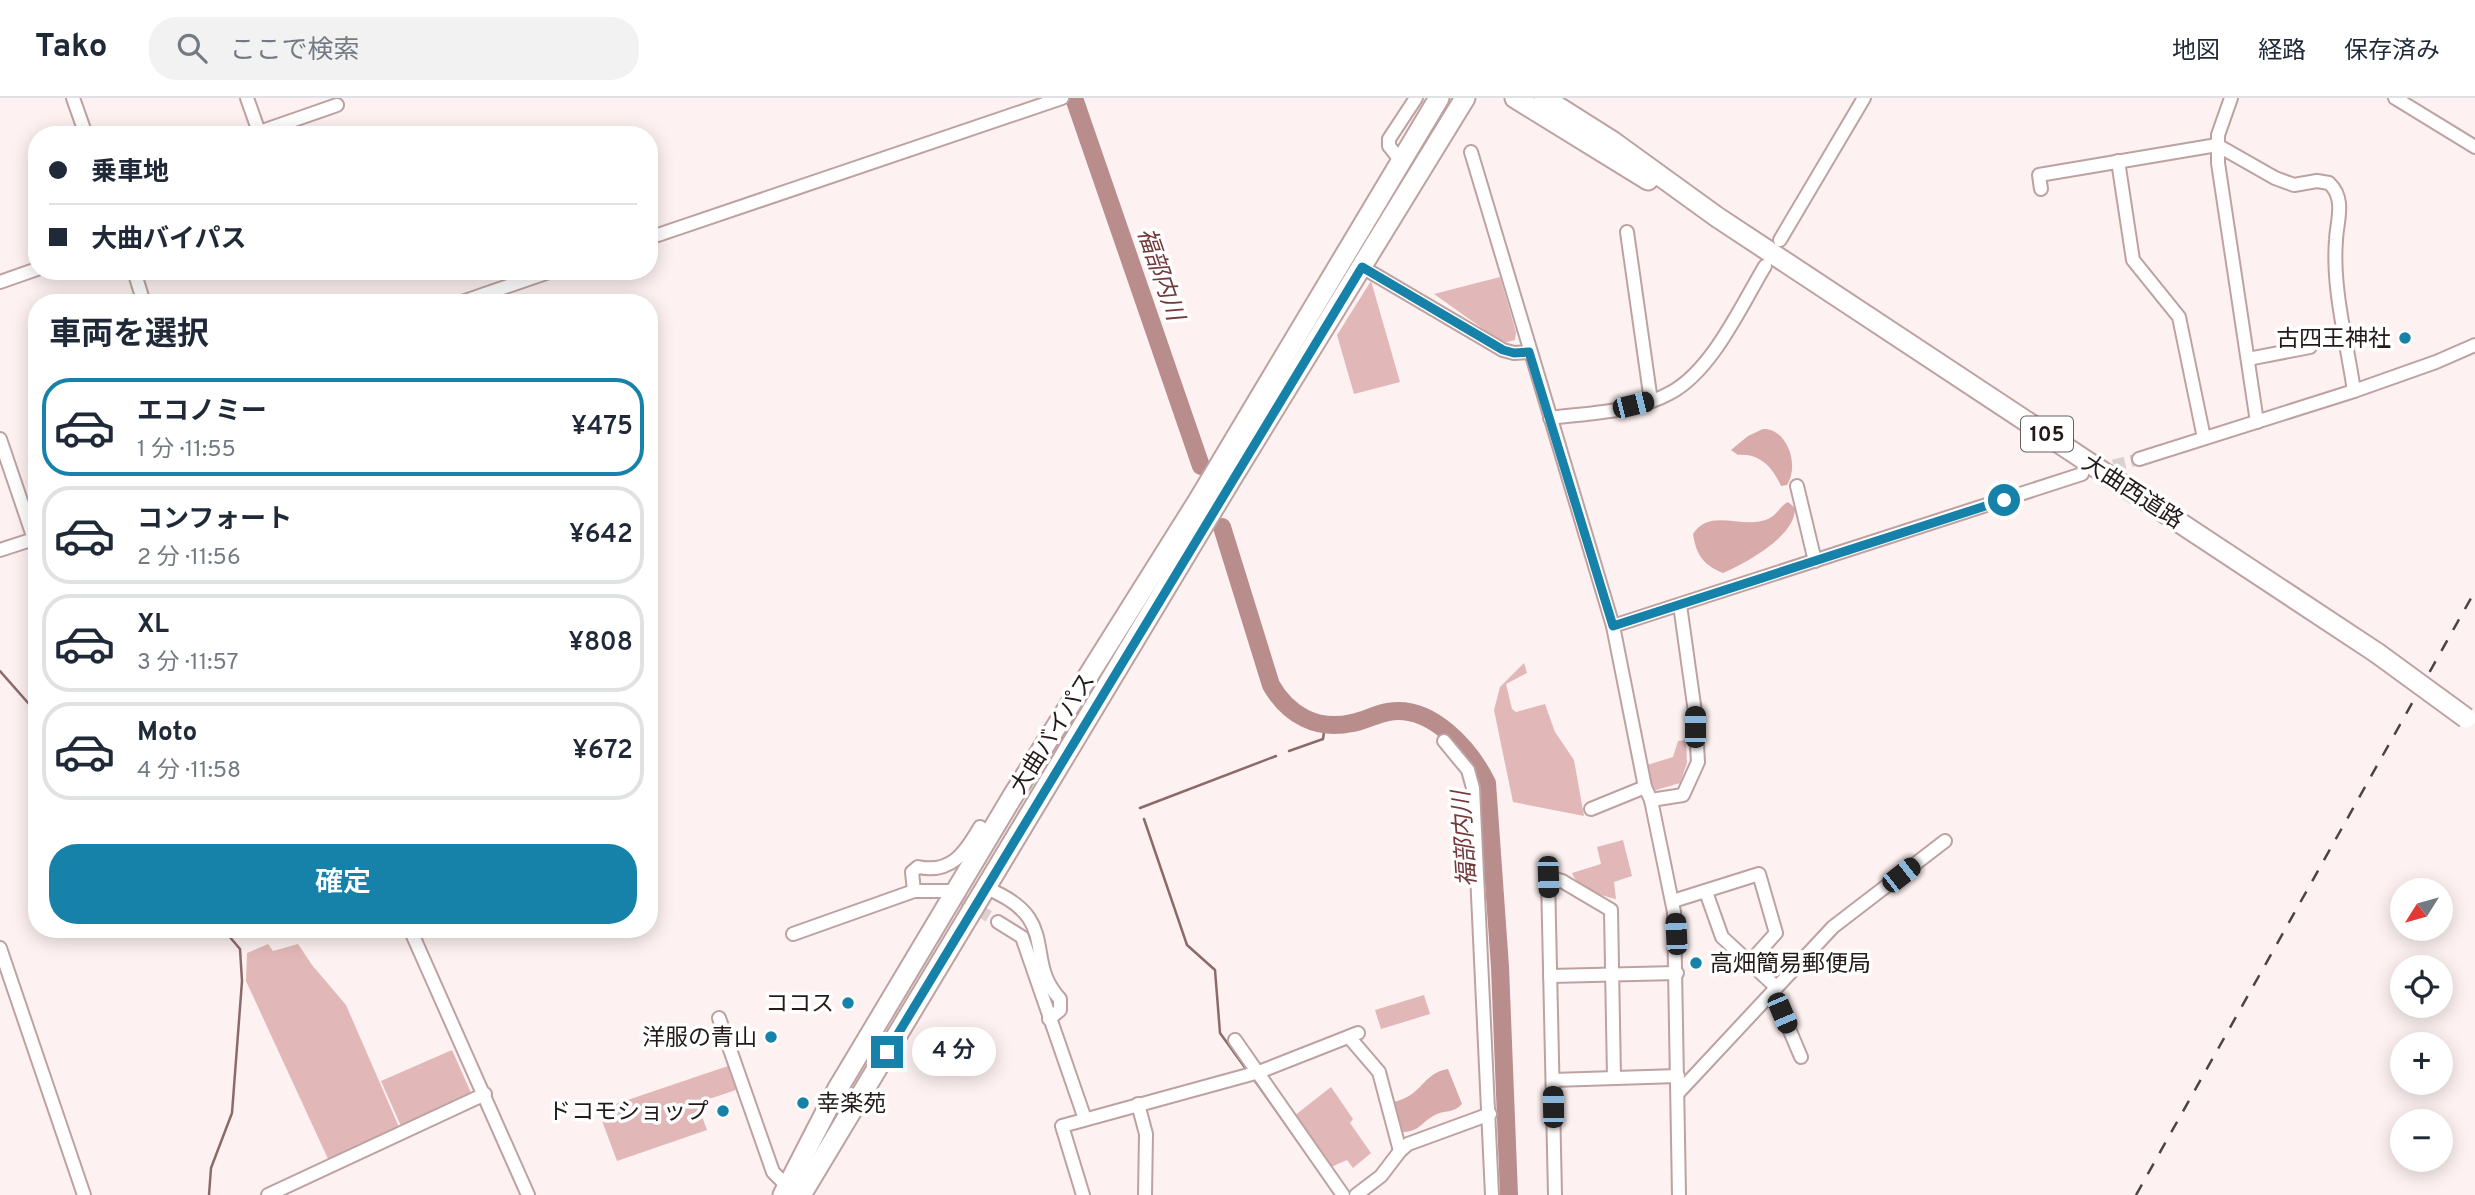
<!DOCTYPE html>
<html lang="ja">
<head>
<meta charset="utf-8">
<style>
	:root { --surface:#fff; --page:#f2f2f3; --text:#1f2937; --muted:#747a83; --line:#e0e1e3; --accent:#1682aa }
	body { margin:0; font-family:Overpass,"Noto Sans JP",sans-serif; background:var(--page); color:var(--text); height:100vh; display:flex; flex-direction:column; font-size:26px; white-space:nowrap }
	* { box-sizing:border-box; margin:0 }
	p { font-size:23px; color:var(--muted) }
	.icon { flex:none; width:38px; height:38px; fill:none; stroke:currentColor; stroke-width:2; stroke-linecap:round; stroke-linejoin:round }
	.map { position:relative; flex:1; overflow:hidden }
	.side { position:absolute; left:28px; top:196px; width:630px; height:644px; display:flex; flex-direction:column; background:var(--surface); border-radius:28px; box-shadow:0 4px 18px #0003 }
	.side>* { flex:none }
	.guide { position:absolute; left:28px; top:28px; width:630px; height:154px; border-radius:28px; box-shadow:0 4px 18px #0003; display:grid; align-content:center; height:154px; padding:0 21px; background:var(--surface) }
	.needle { width:46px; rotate:233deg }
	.controls { position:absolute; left:2390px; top:780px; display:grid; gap:14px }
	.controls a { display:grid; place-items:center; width:63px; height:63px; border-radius:50%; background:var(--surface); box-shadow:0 4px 18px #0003; font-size:35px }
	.end { position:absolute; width:32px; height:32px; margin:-16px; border:9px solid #1682aa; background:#fff; box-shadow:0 0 0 4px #fff }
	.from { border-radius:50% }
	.bubble { position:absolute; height:49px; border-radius:24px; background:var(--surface); box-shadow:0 4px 18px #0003; font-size:23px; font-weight:600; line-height:49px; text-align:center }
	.car { position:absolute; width:21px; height:42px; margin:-21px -10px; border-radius:9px; box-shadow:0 0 5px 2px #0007; background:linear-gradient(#222 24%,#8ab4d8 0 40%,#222 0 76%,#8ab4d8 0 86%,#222 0) }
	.guide b { display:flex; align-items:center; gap:24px; height:66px; font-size:26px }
	.guide b+b { border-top:2px solid var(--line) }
	.guide i { width:18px; height:18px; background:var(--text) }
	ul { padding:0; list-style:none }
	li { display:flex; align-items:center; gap:21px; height:98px; margin:0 14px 10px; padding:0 7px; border:4px solid var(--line); border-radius:28px }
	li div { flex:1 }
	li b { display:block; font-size:26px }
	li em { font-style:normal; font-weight:600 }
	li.active { border-color:var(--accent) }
	li>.icon { width:63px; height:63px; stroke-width:1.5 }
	h2 { padding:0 21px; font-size:32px; line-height:84px }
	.cta { display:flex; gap:14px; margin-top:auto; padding:14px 21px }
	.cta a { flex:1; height:80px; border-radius:28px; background:var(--accent); color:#fff; font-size:28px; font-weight:600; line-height:80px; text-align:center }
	header { display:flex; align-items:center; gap:42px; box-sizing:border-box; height:98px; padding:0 35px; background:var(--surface); border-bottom:2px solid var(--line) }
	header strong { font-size:33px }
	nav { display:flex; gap:38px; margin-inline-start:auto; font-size:24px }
	.search { width:490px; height:63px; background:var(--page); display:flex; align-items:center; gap:18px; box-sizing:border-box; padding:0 24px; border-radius:28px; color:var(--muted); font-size:26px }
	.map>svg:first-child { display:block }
	.green { fill:#e1b8b7 }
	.forest { fill:#d8abaa }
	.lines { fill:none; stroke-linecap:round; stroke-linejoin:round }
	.stream { stroke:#8c6a6a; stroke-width:2.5 }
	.river { stroke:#b88d8c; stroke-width:18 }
	.minor-tunnel { stroke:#dcd1d1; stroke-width:12; stroke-dasharray:12 6; stroke-linecap:butt }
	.minor-casing { stroke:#bda2a1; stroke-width:16 }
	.highway-casing { stroke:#bda2a1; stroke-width:23 }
	.minor { stroke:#fff; stroke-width:12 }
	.highway { stroke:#fff; stroke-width:19 }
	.rail { stroke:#4d4343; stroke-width:2.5; stroke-dasharray:12 12; stroke-linecap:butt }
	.highway-bridge-casing { stroke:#bda2a1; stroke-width:23; stroke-linecap:butt }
	.highway-bridge { stroke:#fff; stroke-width:19 }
	.route { stroke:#1682aa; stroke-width:9 }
	.poi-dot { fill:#1682aa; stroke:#fff; stroke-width:2.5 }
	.labels { text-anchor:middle; stroke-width:7; stroke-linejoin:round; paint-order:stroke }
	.shield { fill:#fff; stroke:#665f5f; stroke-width:2 }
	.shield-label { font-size:21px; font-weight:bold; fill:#241a1a }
	.poi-label { font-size:23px; fill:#241a1a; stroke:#fff; text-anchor:end }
	.street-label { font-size:23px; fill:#241a1a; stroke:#fff }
	.water-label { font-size:24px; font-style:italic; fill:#74393a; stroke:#fff }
</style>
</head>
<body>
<header>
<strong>Tako</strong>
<div class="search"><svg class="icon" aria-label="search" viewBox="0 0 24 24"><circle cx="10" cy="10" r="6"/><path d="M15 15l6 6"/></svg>ここで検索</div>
<nav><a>地図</a><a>経路</a><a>保存済み</a></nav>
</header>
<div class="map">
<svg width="2475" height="1097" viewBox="0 0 2475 1097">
	<rect width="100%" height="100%" fill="#fdf1f1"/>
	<!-- green -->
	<g class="green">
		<path d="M 1500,179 L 1516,234 L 1515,242 L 1503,245 L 1434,196 Z"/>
		<path d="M 1371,183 L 1400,284 L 1354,296 L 1337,237 Z"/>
		<path d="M 1524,565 L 1527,575 L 1506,586 L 1512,611 L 1516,614 L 1545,606 L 1555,634 L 1574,662 L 1584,718 L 1513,704 L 1494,612 L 1500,589 Z"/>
		<path d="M 1686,642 L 1687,665 L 1680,685 L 1653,693 L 1647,667 L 1673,659 L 1678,643 Z"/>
		<path d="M 1623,742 L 1632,778 L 1614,784 L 1616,801 C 1600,797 1578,791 1572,775 L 1601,766 L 1597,749 Z"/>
		<path d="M 268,846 L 273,853 L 298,846 L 312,867 L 346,907 L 399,1029 L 329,1063 L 246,883 L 247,855 Z"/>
		<path d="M 1424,897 L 1430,916 L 1381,931 L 1375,912 Z"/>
		<path d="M 452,952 L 472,997 L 401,1028 L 381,983 Z"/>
		<path d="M 728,968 L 736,992 L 697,1005 L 707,1032 L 617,1063 L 598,1012 Z"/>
		<path d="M 1331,989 L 1353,1021 L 1350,1025 L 1371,1055 L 1353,1070 L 1347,1062 L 1329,1070 L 1294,1018 Z"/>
	</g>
	<!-- forest -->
	<g class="forest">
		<path d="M 1763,331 C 1787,330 1800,367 1787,387 L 1781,388 C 1773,370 1760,355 1738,357 L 1731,352 L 1748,338 Z"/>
		<path d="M 1788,404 L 1795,410 C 1796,438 1746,465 1723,475 C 1703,467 1696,456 1693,436 C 1710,409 1742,432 1768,421 C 1777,417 1780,408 1788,404 Z"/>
		<path d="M 1448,971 L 1462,1006 C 1454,1015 1447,1012 1437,1016 C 1423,1022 1420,1034 1403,1034 L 1393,1004 C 1423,998 1422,975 1448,971 Z"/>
	</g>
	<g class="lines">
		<!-- stream -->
		<g class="stream">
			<path d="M 0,573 L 37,615"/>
			<path d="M 1289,653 L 1323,641 L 1325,627"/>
			<path d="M 1140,710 L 1276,658"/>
			<path d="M 1144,721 L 1187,847 L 1215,872 L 1220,935 L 1246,971"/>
			<path d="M 1255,983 L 1304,1052"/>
			<path d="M 209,1097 L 211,1070 L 232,1015 L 242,883 L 240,851 L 223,831"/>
		</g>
		<!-- river -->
		<g class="river">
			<path d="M 1074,0 L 1201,368"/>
			<path d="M 1222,429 L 1271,587 C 1288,617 1317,633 1352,625 C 1364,623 1376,616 1388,614 C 1431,606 1470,651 1487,685 L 1500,869 L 1509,1097"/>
		</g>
		<!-- minor-tunnel -->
		<g class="minor-tunnel">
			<path d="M 2096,372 L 2139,361"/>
			<path d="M 948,793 L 998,824"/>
		</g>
		<defs>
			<g id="minor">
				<path d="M 73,0 L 86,37"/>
				<path d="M 247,0 L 259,34"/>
				<path d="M 2231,0 L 2218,37 L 2218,65 L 2257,324"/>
				<path d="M 2395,0 L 2475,49"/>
				<path d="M 251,37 L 337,7"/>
				<path d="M 1471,54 L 1613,528 L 1645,689 L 1651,702 L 1674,814 L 1679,1097"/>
				<path d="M 1401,63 L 1389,48 L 1389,41 L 1416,0"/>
				<path d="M 2118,63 L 2133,162 L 2179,219 L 2204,340"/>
				<path d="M 2041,91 L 2039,77 L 2217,47 L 2275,80 L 2294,87 L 2317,83 L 2329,85 C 2346,101 2337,122 2336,142 C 2332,191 2347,244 2354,293"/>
				<path d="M 1627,134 L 1651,303"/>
				<path d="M 649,140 L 1062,0"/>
				<path d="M 1780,142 L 1864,0"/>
				<path d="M 1362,169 L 1503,252 L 1514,255 L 1529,254"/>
				<path d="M 134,173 L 144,205"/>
				<path d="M 0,184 L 37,171"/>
				<path d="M 459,205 L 552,173"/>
				<path d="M 2248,261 L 2310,249"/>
				<path d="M 1550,320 C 1589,315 1636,314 1670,295 C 1712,273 1741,208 1765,168"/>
				<path d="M 0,341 L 34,441"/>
				<path d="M 2139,361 L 2354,293 L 2436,264 L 2475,247"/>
				<path d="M 1797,388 L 1815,463"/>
				<path d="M 0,452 L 37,440"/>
				<path d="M 1613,528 L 2082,376"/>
				<path d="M 1444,643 L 1468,672 L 1473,690 L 1492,1097"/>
				<path d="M 1651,702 L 1683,697 L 1698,664 L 1695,614 L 1680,507"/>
				<path d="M 1591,711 L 1645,689"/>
				<path d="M 986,790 C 1063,821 1022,860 1060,901 L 1060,912 L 1049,921"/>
				<path d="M 914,793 L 912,774 L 918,769 C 951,776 965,755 980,729"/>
				<path d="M 1706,794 L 1722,839 L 1776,889"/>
				<path d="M 1673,803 L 1759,776 L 1776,835 L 1749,865"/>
				<path d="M 998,824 L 1022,839 L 1085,1021"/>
				<path d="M 410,831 L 528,1097"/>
				<path d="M 793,836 L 914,793 L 948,793"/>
				<path d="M 0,850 L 84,1097"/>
				<path d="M 1550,878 L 1677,875"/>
				<path d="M 1773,893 L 1801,959"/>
				<path d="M 719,920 L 773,1074 L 788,1089"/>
				<path d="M 1349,939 L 1379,974 L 1400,1053"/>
				<path d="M 1235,942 L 1343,1097"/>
				<path d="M 1553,982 L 1678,978"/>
				<path d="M 1679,994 L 1833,829 L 1945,743"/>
				<path d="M 1138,1006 L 1146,1036 L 1145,1097"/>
				<path d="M 268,1097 L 485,996"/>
				<path d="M 1083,1097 L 1062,1028 L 1259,974 L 1358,935"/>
				<path d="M 1356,1097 L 1381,1078 L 1400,1053 L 1408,1046 L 1490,1016"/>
				<path d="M 1555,1097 L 1548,779 L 1562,783 L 1611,812 L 1614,980"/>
			</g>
			<g id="highway">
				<path d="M 1515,0 L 1648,82"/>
				<path d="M 1544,0 L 1612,43 L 1717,119 L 2377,555"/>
				<path d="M 783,1097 L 837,992 L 1014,696 L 1198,403 L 1439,0"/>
				<path d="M 801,1097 L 1230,383 L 1465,0"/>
			</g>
		</defs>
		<!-- minor casing -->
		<use href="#minor" class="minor-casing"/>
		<!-- highway casing -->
		<use href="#highway" class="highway-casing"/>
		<!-- minor -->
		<use href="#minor" class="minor"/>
		<!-- highway -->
		<use href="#highway" class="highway"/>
		<!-- rail -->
		<path class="rail" d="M 2136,1097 L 2475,493"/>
		<defs>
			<path id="highway-bridge" d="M 2377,555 L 2466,620"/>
		</defs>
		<!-- highway-bridge casing -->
		<use href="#highway-bridge" class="highway-bridge-casing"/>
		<!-- highway-bridge -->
		<use href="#highway-bridge" class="highway-bridge"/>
	</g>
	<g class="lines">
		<!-- route -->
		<path class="route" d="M 887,954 L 1362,169 L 1503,252 L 1514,255 L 1529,254 L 1613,528 L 2004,402"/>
	</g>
	<!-- markers -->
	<g class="poi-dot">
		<circle cx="2405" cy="240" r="7"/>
		<circle cx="1696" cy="865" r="7"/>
		<circle cx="848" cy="905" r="7"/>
		<circle cx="771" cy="939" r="7"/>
		<circle cx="803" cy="1005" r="7"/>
		<circle cx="723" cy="1013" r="7"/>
	</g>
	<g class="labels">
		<!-- shield labels -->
		<rect class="shield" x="2021" y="318.5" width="52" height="35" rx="5"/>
		<g class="shield-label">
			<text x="2047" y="343">105</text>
		</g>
		<!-- poi labels -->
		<g class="poi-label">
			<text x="2391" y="248">古四王神社</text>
			<text x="1710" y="873" text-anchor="start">高畑簡易郵便局</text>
			<text x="834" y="913">ココス</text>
			<text x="757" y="947">洋服の青山</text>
			<text x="817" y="1013" text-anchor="start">幸楽苑</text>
			<text x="709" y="1021">ドコモショップ</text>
		</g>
		<!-- street labels -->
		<g class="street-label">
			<text transform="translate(2133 393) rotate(33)" y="8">大曲西道路</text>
			<text transform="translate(1052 635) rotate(-58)" y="8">大曲バイパス</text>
		</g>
		<!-- water labels -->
		<g class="water-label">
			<text transform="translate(1161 176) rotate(71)" y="8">福部内川</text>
			<text transform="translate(1464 741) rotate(-94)" y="8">福部内川</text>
		</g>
	</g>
</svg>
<div class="controls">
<a><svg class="needle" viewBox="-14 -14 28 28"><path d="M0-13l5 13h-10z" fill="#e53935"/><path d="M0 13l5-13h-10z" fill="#747a83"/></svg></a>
<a><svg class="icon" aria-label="locate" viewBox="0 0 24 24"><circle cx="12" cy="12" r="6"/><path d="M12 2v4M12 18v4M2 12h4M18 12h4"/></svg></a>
<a>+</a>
<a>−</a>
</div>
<i class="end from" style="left:2004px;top:402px"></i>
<i class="end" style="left:887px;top:954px"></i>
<div class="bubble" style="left:912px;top:929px;width:84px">4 分</div>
<i class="car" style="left:1633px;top:307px;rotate:76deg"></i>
<i class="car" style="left:1695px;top:629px;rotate:0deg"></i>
<i class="car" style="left:1901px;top:777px;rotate:52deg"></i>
<i class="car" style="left:1548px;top:779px;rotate:178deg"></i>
<i class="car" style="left:1676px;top:836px;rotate:357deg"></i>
<i class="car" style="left:1782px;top:915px;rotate:157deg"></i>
<i class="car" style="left:1553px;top:1009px;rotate:359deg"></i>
<div class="guide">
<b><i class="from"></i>乗車地</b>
<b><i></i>大曲バイパス</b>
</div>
<section class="side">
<h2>車両を選択</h2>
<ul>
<li class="active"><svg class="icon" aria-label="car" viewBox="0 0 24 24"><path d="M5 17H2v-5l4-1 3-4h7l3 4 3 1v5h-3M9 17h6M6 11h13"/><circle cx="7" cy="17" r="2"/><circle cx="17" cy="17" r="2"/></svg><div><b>エコノミー</b><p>1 分 · 11:55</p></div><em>¥475</em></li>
<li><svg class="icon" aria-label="car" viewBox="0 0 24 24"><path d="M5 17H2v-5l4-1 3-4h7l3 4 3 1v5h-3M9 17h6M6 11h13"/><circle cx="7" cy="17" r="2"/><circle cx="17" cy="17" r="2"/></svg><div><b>コンフォート</b><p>2 分 · 11:56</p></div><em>¥642</em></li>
<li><svg class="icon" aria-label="car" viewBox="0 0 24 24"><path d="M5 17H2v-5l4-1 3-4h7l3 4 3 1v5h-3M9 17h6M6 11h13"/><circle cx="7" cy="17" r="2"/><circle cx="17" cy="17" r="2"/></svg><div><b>XL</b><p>3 分 · 11:57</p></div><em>¥808</em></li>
<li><svg class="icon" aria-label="car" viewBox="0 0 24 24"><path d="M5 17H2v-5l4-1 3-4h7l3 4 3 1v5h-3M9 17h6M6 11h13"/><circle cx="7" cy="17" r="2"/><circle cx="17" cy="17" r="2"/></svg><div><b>Moto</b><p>4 分 · 11:58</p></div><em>¥672</em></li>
</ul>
<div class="cta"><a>確定</a></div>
</section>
</div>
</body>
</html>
